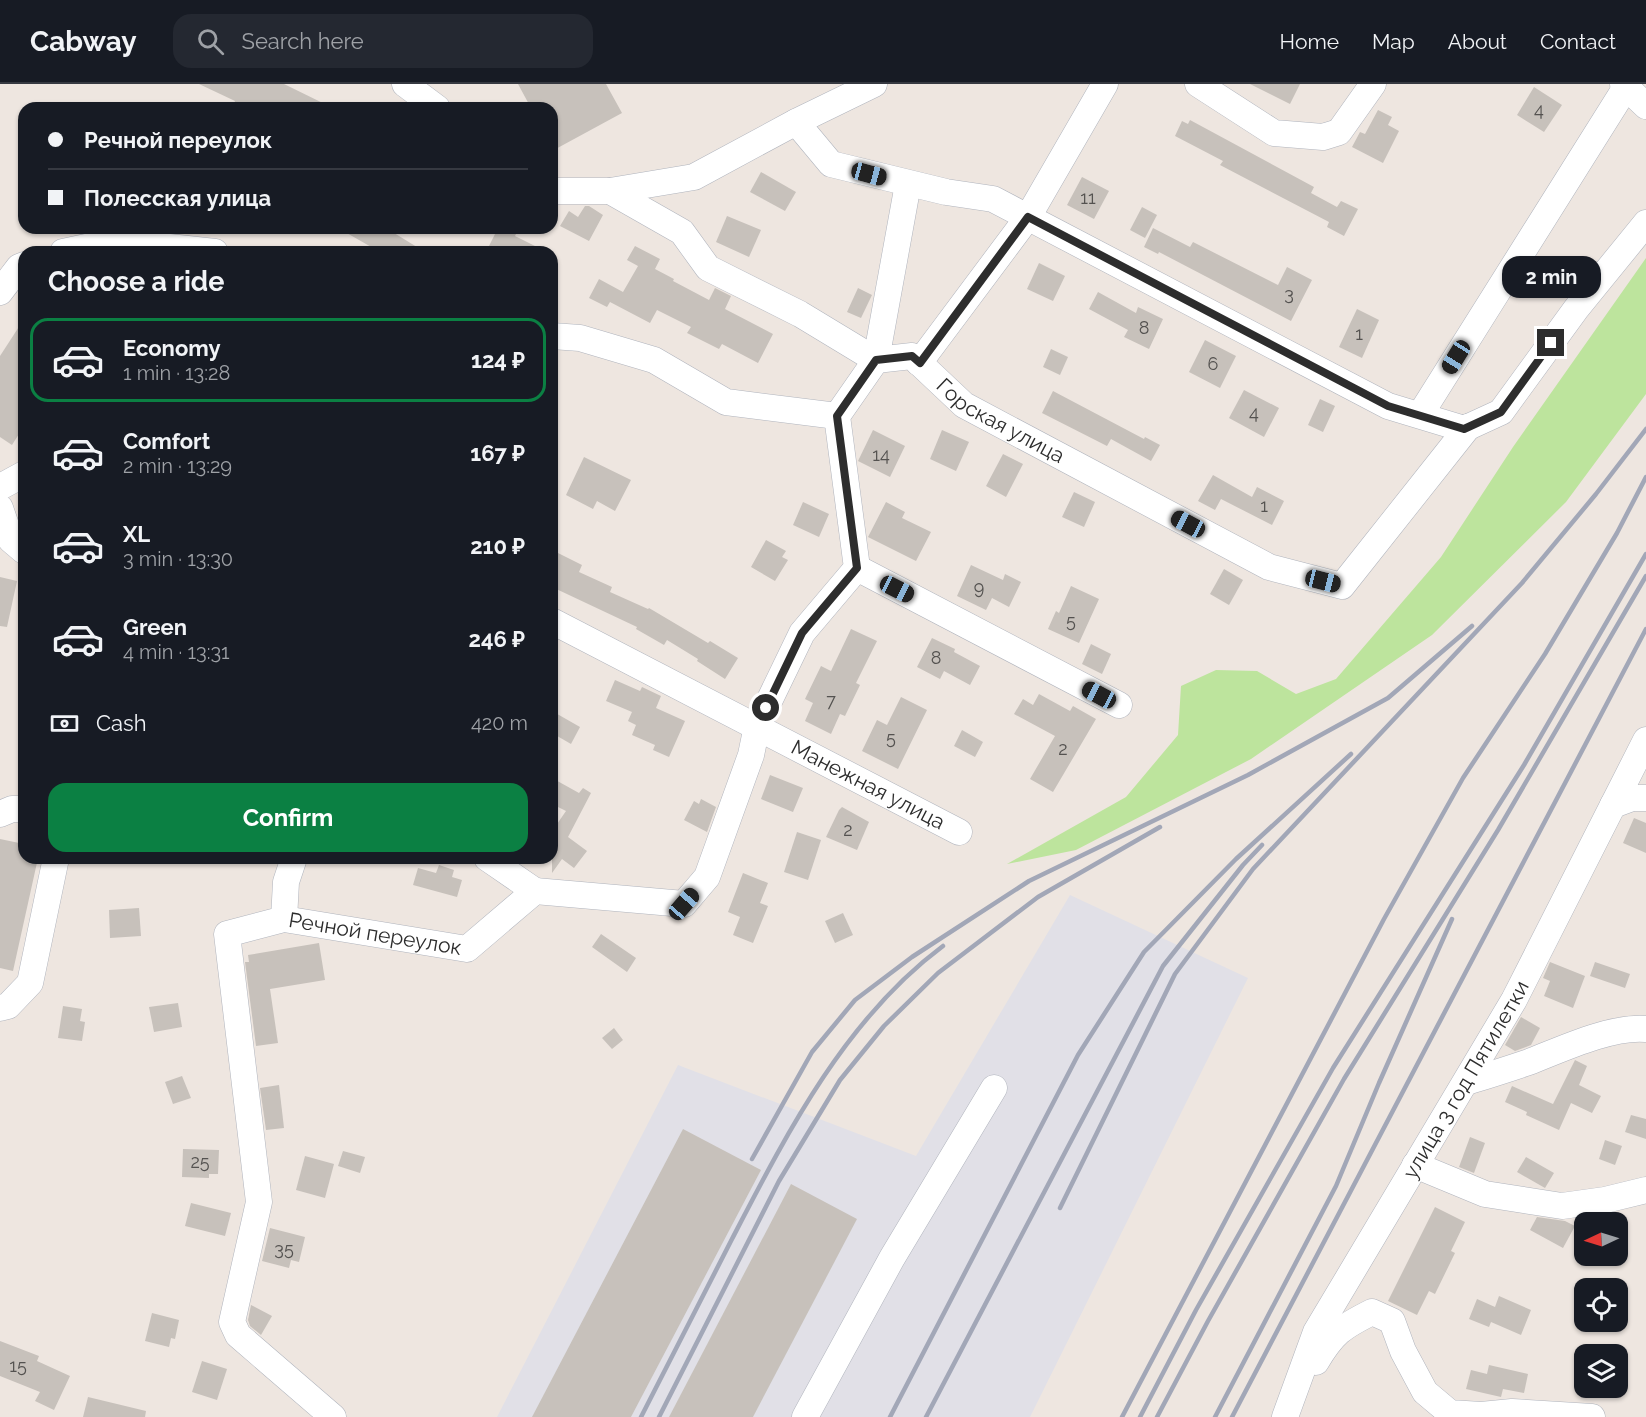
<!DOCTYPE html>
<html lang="en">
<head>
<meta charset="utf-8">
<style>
	:root { --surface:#171b24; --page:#242831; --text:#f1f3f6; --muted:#9ea1a6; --line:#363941; --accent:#0b8043 }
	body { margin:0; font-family:Raleway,sans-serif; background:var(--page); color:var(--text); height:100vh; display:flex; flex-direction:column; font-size:22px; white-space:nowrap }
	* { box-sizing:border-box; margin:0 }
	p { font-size:20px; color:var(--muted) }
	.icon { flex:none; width:33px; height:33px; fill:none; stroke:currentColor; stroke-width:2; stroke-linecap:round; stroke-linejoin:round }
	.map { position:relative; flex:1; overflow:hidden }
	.details { position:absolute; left:18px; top:162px; width:540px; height:618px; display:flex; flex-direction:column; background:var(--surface); border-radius:18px; box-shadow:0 2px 4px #0004 }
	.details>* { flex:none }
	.banner { position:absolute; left:18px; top:18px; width:540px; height:132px; border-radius:18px; box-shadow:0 2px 4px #0004; display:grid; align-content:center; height:132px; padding:0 30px; background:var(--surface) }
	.needle { width:39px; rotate:266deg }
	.fabs { position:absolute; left:1574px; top:1128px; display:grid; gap:12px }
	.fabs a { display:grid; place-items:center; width:54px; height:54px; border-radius:12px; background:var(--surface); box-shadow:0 2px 4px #0004; font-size:30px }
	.end { position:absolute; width:27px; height:27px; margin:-14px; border:8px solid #2d2d2d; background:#fff; box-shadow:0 0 0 3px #fff }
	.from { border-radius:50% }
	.bubble { position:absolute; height:42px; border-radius:18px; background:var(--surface); box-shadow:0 2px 4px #0004; font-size:20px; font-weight:700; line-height:42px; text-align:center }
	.car { position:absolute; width:18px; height:36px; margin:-18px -9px; border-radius:8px; box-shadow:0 0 4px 2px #0007; background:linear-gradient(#222 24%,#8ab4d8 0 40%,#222 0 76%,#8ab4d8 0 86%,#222 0) }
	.banner b { display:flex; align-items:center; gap:21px; height:57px; font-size:22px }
	.banner b+b { border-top:2px solid var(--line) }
	.banner i { width:15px; height:15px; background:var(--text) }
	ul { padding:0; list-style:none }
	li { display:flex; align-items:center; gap:18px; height:84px; margin:0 12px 9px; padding:0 18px; border:3px solid transparent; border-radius:18px }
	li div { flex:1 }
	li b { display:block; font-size:22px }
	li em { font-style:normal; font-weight:700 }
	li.selected { border-color:var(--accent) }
	li>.icon { width:54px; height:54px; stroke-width:1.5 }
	h2 { padding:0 30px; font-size:27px; line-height:72px }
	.pay { display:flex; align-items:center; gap:15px; height:66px; padding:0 30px; font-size:22px }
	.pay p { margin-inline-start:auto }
	.button { display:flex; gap:12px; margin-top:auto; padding:12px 30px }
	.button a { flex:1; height:69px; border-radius:18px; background:var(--accent); color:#fff; font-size:24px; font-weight:700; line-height:69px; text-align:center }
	header { display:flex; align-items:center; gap:36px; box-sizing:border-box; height:84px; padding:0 30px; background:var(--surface); border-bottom:2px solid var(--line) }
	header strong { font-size:28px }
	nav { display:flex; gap:33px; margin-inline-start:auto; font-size:21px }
	.search { width:420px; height:54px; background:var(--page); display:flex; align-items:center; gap:15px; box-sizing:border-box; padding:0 21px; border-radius:18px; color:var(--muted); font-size:22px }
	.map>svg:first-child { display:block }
	.industrial { fill:#e1e0e7 }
	.green { fill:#bde49d }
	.building { fill:#c7c1bb }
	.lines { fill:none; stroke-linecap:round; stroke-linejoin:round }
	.minor-casing { stroke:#b0b4bd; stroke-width:27 }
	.minor { stroke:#fff; stroke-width:26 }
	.rail { stroke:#a2a7b7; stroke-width:4.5 }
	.route { stroke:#2d2d2d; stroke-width:8 }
	.labels { text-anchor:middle; stroke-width:4.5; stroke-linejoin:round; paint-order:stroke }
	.number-label { font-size:18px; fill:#545250 }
	.street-label { font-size:21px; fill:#2d2d2d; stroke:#fff }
</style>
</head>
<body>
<header>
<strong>Cabway</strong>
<div class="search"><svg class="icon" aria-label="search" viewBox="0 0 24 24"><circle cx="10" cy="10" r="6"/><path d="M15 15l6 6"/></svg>Search here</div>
<nav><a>Home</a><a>Map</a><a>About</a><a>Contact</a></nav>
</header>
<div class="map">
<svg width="1646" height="1333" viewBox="0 0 1646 1333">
	<rect width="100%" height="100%" fill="#eee6e0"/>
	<!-- industrial -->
	<path class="industrial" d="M 1070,811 L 1248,894 L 1030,1333 L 497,1333 L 678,981 L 916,1072 Z"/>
	<!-- green -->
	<path class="green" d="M 1646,174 L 1646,310 L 1566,418 L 1432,551 L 1251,675 L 1076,766 L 1007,780 L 1126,713 L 1178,651 L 1181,602 L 1216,586 L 1257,587 L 1296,610 L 1336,595 L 1441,473 L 1513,363 Z"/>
	<!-- building -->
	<g class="building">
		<path d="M 199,0 L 284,0 L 333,24 L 232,24 L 235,17 Z"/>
		<path d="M 518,0 L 606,0 L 622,29 L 552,67 L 552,24 L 531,24 Z"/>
		<path d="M 1250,0 L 1300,0 L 1290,20 Z"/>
		<path d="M 1534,3 L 1562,21 L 1544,48 L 1517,31 Z"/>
		<path d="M 1378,26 L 1392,33 L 1388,41 L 1399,47 L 1383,79 L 1352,63 L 1360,48 L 1365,50 Z"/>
		<path d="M 1190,36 L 1314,103 L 1311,109 L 1337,123 L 1341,117 L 1358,125 L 1344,152 L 1327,143 L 1329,138 L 1220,81 L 1223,77 L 1175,52 L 1182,37 L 1188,40 Z"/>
		<path d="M 761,88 L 796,108 L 785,127 L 750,108 Z"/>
		<path d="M 1082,93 L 1109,107 L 1094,135 L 1067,121 Z"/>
		<path d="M 585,122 L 589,122 L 603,131 L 589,157 L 560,142 L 569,127 L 578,133 Z"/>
		<path d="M 1142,123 L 1157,131 L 1145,154 L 1130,146 Z"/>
		<path d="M 727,132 L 761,146 L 749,173 L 716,158 Z"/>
		<path d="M 338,144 L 386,144 L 425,168 L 380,168 Z"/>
		<path d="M 498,144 L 519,144 L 515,152 L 547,168 L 486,168 Z"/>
		<path d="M 1153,144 L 1190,163 L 1193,158 L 1278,201 L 1287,183 L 1312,196 L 1291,237 L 1159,168 L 1158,170 L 1144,163 Z"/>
		<path d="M 635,162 L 660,175 L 655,185 L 674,195 L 673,197 L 709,216 L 715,204 L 731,212 L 725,225 L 773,250 L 758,279 L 722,260 L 719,265 L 687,249 L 691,243 L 657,226 L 650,239 L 610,218 L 607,223 L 589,214 L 599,195 L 623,208 L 638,182 L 627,176 Z"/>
		<path d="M 1039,179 L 1065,192 L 1053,217 L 1027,205 Z"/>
		<path d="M 858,204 L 872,211 L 861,234 L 847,228 Z"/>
		<path d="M 1098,208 L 1136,229 L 1138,223 L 1163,235 L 1149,265 L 1124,253 L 1128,246 L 1089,225 Z"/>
		<path d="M 1357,225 L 1379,236 L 1362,274 L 1339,263 Z"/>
		<path d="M 24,235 L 24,342 L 12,361 L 0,353 L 0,272 Z"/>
		<path d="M 1205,256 L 1236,272 L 1220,304 L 1189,288 Z"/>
		<path d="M 1051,265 L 1068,273 L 1060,291 L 1043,283 Z"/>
		<path d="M 1244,306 L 1279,324 L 1264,353 L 1229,334 Z"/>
		<path d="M 1053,307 L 1144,355 L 1145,353 L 1160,361 L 1151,377 L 1111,355 L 1107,362 L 1042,329 Z"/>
		<path d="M 1320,315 L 1335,322 L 1323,348 L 1308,341 Z"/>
		<path d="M 873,346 L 905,362 L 890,393 L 858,377 Z"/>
		<path d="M 942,346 L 969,358 L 956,387 L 930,375 Z"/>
		<path d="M 1003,370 L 1023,380 L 1006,413 L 986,402 Z"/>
		<path d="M 584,373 L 631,396 L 615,427 L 597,417 L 593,425 L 566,411 Z"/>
		<path d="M 1213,391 L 1252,413 L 1257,403 L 1284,417 L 1272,441 L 1221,415 L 1215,426 L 1198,417 Z"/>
		<path d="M 1074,408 L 1095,418 L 1084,443 L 1062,433 Z"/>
		<path d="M 803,418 L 829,430 L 819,453 L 793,441 Z"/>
		<path d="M 886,418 L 905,428 L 902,434 L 931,448 L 916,477 L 868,453 Z"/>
		<path d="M 766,456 L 786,467 L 782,473 L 788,476 L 775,497 L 751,483 Z"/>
		<path d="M 552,466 L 582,481 L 579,488 L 612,503 L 610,508 L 648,525 L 649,524 L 708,559 L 710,557 L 738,574 L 725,595 L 697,577 L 698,575 L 667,556 L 664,561 L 636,545 L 637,543 L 552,503 Z"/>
		<path d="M 971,481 L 1003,496 L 1005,490 L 1021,498 L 1009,523 L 992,514 L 986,526 L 957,512 Z"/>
		<path d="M 1224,485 L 1243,496 L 1229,521 L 1210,510 Z"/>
		<path d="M 0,493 L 17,497 L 7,543 L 0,542 Z"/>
		<path d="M 1071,502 L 1099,515 L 1079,559 L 1048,545 L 1056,527 L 1059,529 Z"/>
		<path d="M 851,545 L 877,557 L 856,599 L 860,601 L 845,632 L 840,630 L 831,650 L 805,637 L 813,619 L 805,615 L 821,582 L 831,587 Z"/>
		<path d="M 932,554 L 955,565 L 954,568 L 980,582 L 970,601 L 944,587 L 940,595 L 917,583 Z"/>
		<path d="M 1091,560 L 1111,570 L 1102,590 L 1082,580 Z"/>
		<path d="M 615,596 L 640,607 L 642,603 L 661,612 L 656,624 L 685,637 L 669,673 L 653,666 L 655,661 L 632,651 L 636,641 L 628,637 L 632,628 L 606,617 Z"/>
		<path d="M 1039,610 L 1070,627 L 1073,622 L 1096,635 L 1053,708 L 1030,695 L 1055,652 L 1014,630 L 1023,615 L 1033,621 Z"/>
		<path d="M 901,613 L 927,626 L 898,685 L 862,667 L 877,636 L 887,641 Z"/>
		<path d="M 552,627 L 580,643 L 571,660 L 552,649 Z"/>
		<path d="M 962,646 L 983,658 L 975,673 L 954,662 Z"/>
		<path d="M 770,691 L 803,704 L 793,728 L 761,715 Z"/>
		<path d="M 552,694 L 579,709 L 583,704 L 591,709 L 568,753 L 587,767 L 574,784 L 562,775 L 552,789 L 552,740 L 555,743 L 566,727 L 552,720 Z"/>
		<path d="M 701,715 L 716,723 L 707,748 L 684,736 L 694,717 L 699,720 Z"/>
		<path d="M 842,723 L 869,738 L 857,766 L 826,753 L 839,726 Z"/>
		<path d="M 1634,734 L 1646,739 L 1646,769 L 1623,759 Z"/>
		<path d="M 797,748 L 821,756 L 808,796 L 784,788 Z"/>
		<path d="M 0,755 L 24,760 L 24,774 L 38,774 L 13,887 L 0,884 Z"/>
		<path d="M 439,781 L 454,786 L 452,793 L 462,796 L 457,813 L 413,801 L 418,784 L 436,789 Z"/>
		<path d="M 743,789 L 768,799 L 760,819 L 768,822 L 753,859 L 733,851 L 740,833 L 728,828 Z"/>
		<path d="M 139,824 L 141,852 L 110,854 L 109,826 Z"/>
		<path d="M 843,829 L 853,851 L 835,859 L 825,837 Z"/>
		<path d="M 601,850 L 636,874 L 627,888 L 592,863 Z"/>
		<path d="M 319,859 L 325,896 L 270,905 L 278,959 L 256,962 L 245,878 L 249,878 L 248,871 Z"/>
		<path d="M 1550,878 L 1585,892 L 1573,924 L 1544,912 L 1550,897 L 1543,894 Z"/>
		<path d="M 1595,878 L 1630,890 L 1625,904 L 1590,892 Z"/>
		<path d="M 178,919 L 182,943 L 154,948 L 149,923 Z"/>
		<path d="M 63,922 L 82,925 L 80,937 L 85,938 L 82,957 L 58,954 Z"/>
		<path d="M 1521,933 L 1540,944 L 1531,961 L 1515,967 L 1505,961 Z"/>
		<path d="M 614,944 L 623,956 L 612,965 L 602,954 Z"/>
		<path d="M 1575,976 L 1587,982 L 1579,1001 L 1601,1012 L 1592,1029 L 1571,1019 L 1559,1046 L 1526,1031 L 1527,1028 L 1505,1018 L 1512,1002 L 1553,1020 Z"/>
		<path d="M 182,992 L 191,1014 L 173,1020 L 165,998 Z"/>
		<path d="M 279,1001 L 284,1044 L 266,1046 L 260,1004 Z"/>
		<path d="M 1631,1031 L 1646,1035 L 1646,1055 L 1625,1048 Z"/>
		<path d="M 683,1045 L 761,1086 L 631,1333 L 532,1333 Z"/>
		<path d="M 1470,1053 L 1485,1059 L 1474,1089 L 1459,1083 Z"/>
		<path d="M 1605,1056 L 1622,1062 L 1615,1081 L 1599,1075 Z"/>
		<path d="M 183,1065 L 219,1066 L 218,1090 L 209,1090 L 209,1094 L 182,1093 Z"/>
		<path d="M 343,1067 L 365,1073 L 360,1089 L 338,1082 Z"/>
		<path d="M 305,1072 L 334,1080 L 325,1114 L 296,1106 Z"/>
		<path d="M 1526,1073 L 1554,1089 L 1545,1104 L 1517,1088 Z"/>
		<path d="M 791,1100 L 857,1135 L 753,1333 L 669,1333 Z"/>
		<path d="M 191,1119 L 231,1129 L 225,1152 L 185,1142 Z"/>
		<path d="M 1435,1123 L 1465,1138 L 1451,1167 L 1455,1169 L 1435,1210 L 1429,1207 L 1417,1231 L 1388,1217 Z"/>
		<path d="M 1537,1133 L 1565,1137 L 1575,1142 L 1563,1164 L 1530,1146 Z"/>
		<path d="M 270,1144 L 305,1153 L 299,1178 L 291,1176 L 289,1184 L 262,1177 Z"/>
		<path d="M 1499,1212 L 1531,1226 L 1521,1251 L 1491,1238 L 1489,1243 L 1469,1235 L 1477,1215 L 1495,1223 Z"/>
		<path d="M 251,1221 L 272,1232 L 261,1251 L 250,1242 L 248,1236 Z"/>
		<path d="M 152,1229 L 179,1236 L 175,1255 L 171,1254 L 169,1263 L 145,1257 Z"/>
		<path d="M 0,1257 L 39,1272 L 37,1277 L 70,1292 L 54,1326 L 35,1317 L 40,1308 L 0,1292 Z"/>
		<path d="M 202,1277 L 227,1285 L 217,1316 L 192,1308 Z"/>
		<path d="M 1489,1281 L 1528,1290 L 1524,1309 L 1503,1305 L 1501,1313 L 1466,1305 L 1471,1286 L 1487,1290 Z"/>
		<path d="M 88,1313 L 146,1327 L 145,1333 L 83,1333 Z"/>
	</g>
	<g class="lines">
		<defs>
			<g id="minor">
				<path d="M 405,0 L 437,24"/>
				<path d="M 1198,0 L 1274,49 L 1323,53 L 1339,48 L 1373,0"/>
				<path d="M 1623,0 L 1646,22"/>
				<path d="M 796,38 L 831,80 L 946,108 L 993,115 L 1388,322 L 1464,345 L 1501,328 L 1576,225 L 1646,139"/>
				<path id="s1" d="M 552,107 L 610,107 L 682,148 L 708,184 L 800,230 L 876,276 L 912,272 L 964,321 L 1269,483 L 1342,502 L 1468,343"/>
				<path d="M 610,107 L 694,93 L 796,38 L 874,0"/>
				<path d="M 63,168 L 114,157 L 215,168"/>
				<path d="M 0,208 L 19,183 L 24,181"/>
				<path d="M 552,252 L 580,254 L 654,276 L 726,318 L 837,332"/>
				<path d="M 919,279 L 1028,133 L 1105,0"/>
				<path d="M 1420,331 L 1626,3"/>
				<path d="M 0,403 L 24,390"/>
				<path d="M 0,424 L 11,456 L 24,467"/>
				<path d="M 857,484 L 1119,621"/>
				<path id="s2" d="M 552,537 L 959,748"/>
				<path d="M 1613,721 L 1632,714 L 1646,714"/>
				<path d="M 0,730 L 12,725 L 24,725"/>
				<path d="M 487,774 L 535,807"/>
				<path d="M 284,835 L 286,798 L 294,774"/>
				<path d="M 0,924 L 8,922 L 30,899 L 56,774"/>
				<path d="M 1466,998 C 1487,992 1508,985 1529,978 C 1562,965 1611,942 1646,945"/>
				<path d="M 1415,1081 L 1485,1110 L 1562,1122 L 1605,1116 L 1646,1106"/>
				<path d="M 1316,1278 C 1333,1249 1342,1243 1372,1228 L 1392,1237 L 1403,1267 L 1425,1308 L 1450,1329 L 1481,1331 L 1512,1328 L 1592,1333"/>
				<path id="s3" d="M 333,1333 L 238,1251 L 232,1238 L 259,1118 L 227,850 L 284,835 L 467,865 L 535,807 L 684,820 L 707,793 L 751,671 L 757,642 L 802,549 L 857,484 L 837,332 L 876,276 L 908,100"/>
				<path d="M 805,1333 L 892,1174 L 994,1004"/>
				<path id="s4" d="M 1285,1333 L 1316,1248 L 1514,916 L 1646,656"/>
			</g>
		</defs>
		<!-- minor casing -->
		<use href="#minor" class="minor-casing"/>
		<!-- minor -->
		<use href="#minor" class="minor"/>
		<!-- rail -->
		<g class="rail">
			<path d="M 752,1075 L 812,968 L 855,916 L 912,873 L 1029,797 L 1248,691 L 1388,614 L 1472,542"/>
			<path d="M 1060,1124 L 1175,890 L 1253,785 L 1522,499 L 1596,410 L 1646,345"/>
			<path d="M 641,1333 C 671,1274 702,1214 732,1155 C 787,1049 845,935 943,862"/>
			<path d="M 659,1333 L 779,1097 L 840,996 L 884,942 L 938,889 L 1038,813 L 1160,743"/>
			<path d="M 890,1333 L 1078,971 L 1144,868 L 1236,775 L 1351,670"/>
			<path d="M 926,1333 L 1163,882 L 1243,781 L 1262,761"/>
			<path d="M 1122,1333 L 1384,835 L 1463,694 L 1545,570 L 1617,449 L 1646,393"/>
			<path d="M 1140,1333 L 1196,1226 L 1333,984 L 1524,681 L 1646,470"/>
			<path d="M 1157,1333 L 1208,1237 L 1344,995 L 1498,746 L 1646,492"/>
			<path d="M 1215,1333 L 1336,1102 L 1379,999 L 1452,835"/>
			<path d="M 1232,1333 L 1646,545"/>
		</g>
	</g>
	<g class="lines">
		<!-- route -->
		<path class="route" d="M 766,624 L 802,549 L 857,484 L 837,332 L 876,276 L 912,272 L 920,279 L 1028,133 L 1388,322 L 1464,345 L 1501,328 L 1551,259"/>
	</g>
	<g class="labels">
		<!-- number labels -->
		<g class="number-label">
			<text x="1539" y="32">4</text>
			<text x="1088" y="120">11</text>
			<text x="1289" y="216">3</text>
			<text x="1144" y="250">8</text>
			<text x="1359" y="256">1</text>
			<text x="1213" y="286">6</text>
			<text x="1254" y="335">4</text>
			<text x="881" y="377">14</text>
			<text x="1264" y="428">1</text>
			<text x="979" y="510">9</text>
			<text x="1071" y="543">5</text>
			<text x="936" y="580">8</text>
			<text x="831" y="623">7</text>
			<text x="891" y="660">5</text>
			<text x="1063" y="671">2</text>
			<text x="848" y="752">2</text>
			<text x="200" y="1084">25</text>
			<text x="284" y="1171">35</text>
			<text x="18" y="1288">15</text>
		</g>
		<!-- street labels -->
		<g class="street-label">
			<text dy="7" stroke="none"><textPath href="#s1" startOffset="524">Горская улица</textPath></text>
			<text dy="7" stroke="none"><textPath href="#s2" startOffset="356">Манежная улица</textPath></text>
			<text dy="7" stroke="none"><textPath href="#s3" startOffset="684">Речной переулок</textPath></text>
			<text dy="7" stroke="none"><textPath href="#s4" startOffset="384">улица 3 год Пятилетки</textPath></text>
		</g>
	</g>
</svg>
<div class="fabs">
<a><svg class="needle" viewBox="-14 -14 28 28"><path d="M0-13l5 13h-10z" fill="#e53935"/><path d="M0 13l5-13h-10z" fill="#9ea1a6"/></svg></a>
<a><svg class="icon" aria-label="locate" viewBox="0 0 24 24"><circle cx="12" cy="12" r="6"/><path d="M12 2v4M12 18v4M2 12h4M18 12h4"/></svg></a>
<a><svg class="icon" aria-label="layers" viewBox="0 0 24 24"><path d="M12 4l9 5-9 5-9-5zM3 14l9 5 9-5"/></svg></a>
</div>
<i class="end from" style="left:766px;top:624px"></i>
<i class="end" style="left:1551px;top:259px"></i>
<div class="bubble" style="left:1502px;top:172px;width:99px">2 min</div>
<i class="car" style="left:869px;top:90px;rotate:105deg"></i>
<i class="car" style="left:1456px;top:273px;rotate:212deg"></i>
<i class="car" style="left:1188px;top:440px;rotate:298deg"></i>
<i class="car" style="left:1323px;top:497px;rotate:104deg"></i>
<i class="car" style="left:897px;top:505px;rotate:117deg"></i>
<i class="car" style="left:1099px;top:611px;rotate:298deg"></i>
<i class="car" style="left:684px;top:820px;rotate:41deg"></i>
<div class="banner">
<b><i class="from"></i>Речной переулок</b>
<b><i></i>Полесская улица</b>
</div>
<section class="details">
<h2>Choose a ride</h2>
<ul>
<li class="selected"><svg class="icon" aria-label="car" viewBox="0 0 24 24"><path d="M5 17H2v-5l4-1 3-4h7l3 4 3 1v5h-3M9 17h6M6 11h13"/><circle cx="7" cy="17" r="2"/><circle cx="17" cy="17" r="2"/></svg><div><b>Economy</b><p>1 min · 13:28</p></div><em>124 ₽</em></li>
<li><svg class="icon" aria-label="car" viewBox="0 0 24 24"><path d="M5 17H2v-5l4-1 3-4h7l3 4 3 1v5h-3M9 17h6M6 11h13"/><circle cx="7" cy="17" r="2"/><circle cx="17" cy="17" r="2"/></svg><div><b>Comfort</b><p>2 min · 13:29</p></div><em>167 ₽</em></li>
<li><svg class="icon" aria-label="car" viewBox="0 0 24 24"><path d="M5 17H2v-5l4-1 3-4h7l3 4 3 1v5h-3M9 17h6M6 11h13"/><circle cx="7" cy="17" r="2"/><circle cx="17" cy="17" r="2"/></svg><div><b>XL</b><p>3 min · 13:30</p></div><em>210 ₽</em></li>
<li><svg class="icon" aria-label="car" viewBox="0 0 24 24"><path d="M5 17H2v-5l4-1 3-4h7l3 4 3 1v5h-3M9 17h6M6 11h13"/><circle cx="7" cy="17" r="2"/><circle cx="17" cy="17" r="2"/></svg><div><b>Green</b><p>4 min · 13:31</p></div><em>246 ₽</em></li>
</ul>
<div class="pay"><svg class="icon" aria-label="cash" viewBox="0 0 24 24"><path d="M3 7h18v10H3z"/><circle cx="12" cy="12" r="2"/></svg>Cash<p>420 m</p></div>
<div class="button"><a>Confirm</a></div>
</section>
</div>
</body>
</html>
